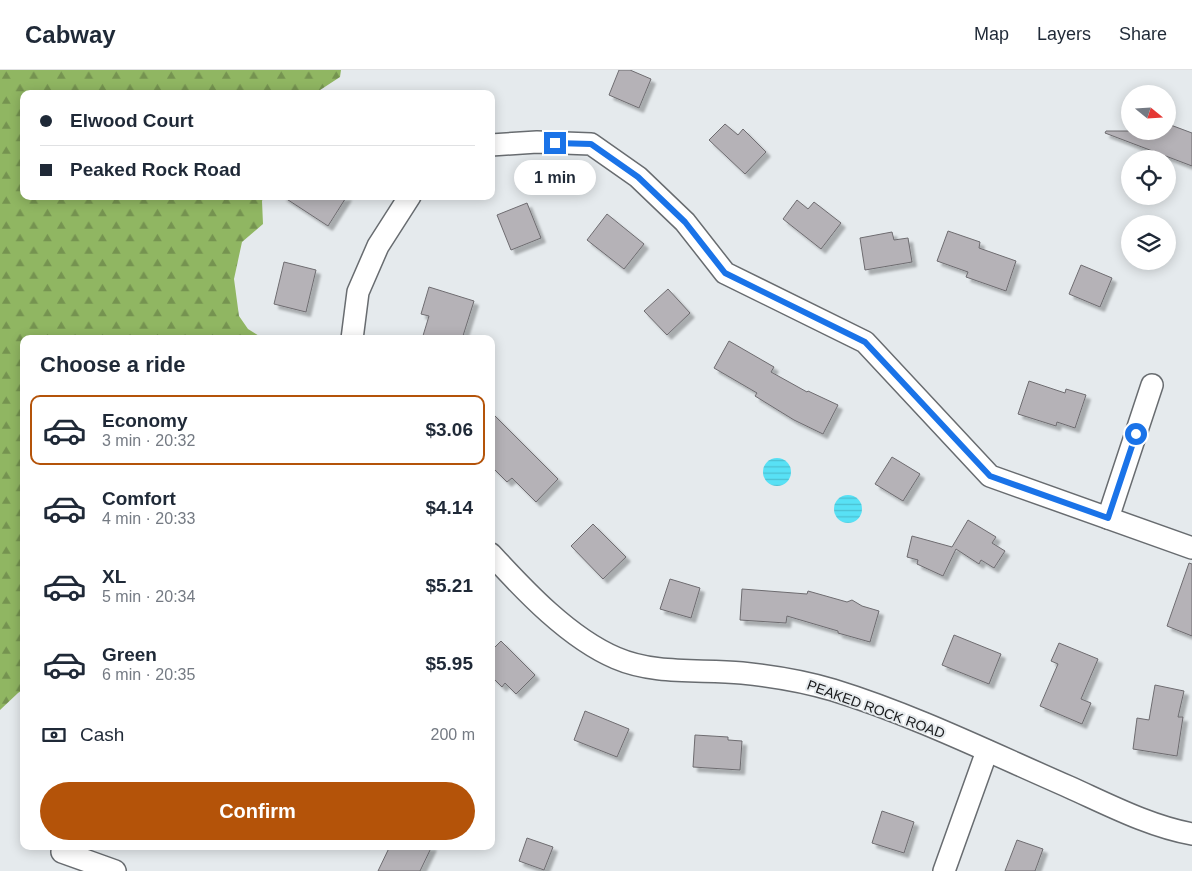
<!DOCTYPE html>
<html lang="en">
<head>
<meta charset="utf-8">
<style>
	:root { --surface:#fff; --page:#f6f6f7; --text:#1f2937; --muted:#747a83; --line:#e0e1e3; --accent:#b45309 }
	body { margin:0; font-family:Helvetica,sans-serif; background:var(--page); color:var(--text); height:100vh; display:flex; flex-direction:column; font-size:19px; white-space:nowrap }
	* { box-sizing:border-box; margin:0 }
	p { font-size:16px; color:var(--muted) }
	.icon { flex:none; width:28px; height:28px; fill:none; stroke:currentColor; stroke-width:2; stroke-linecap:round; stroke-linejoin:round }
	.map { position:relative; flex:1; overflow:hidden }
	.sheet { position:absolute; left:20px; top:265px; width:475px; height:515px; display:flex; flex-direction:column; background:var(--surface); border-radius:10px; box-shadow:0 2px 12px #0003 }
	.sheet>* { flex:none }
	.hud { position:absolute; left:20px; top:20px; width:475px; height:110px; border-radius:10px; box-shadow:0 2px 12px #0003; display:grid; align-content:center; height:110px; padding:0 20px; background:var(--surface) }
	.needle { width:32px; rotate:108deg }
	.controls { position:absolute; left:1121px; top:15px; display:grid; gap:10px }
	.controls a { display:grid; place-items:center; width:55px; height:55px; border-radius:50%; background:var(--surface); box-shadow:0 2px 12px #0003; font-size:25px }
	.end { position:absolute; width:22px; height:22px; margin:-11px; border:6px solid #1a73e8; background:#fff; box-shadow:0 0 0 2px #fff }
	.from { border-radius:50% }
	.bubble { position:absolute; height:35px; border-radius:18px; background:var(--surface); box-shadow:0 2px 12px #0003; font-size:16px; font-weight:700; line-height:35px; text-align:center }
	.hud b { display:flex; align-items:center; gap:18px; height:48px; font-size:19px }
	.hud b+b { border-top:1px solid var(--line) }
	.hud i { width:12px; height:12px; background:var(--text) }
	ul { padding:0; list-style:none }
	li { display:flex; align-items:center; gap:15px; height:70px; margin:0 10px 8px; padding:0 10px; border:2px solid transparent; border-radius:10px }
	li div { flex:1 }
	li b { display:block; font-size:19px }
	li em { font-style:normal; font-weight:700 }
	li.current { border-color:var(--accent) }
	li>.icon { width:45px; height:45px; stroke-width:1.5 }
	h2 { padding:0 20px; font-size:22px; line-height:60px }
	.pay { display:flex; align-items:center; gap:12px; height:55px; padding:0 20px; font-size:19px }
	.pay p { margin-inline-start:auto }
	.button { display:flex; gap:10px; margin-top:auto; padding:10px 20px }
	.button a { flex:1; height:58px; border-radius:30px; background:var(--accent); color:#fff; font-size:20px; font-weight:700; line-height:58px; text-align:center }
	header { display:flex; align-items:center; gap:30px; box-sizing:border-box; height:70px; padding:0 25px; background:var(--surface); border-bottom:1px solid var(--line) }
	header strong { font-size:24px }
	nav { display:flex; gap:28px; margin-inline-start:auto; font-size:18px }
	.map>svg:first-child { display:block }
	.forest { fill:url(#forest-firs) }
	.water { fill:url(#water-rules) }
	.building { fill:#b5b2b7; stroke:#6e6c70; filter:url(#shadow) }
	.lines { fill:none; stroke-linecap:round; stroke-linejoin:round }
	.street-casing { stroke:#686c70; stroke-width:24 }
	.street { stroke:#fff; stroke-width:21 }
	.route { stroke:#1a73e8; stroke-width:6 }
	.labels { text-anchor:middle; stroke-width:4; stroke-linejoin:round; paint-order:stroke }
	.street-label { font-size:14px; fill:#18191b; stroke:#e5eaed }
</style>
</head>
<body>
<header>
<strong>Cabway</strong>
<nav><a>Map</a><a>Layers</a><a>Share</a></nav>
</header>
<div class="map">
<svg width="1192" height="801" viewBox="0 0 1192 801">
	<defs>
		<pattern id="forest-firs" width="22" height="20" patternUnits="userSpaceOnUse" patternTransform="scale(1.25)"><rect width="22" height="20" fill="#90b662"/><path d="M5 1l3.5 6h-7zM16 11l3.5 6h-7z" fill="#759350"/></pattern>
		<pattern id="water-rules" width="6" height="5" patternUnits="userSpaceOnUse" patternTransform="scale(1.25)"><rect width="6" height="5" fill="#58e1f5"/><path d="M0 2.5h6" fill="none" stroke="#4cc0d1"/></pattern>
		<filter id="shadow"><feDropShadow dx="4.5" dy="4.5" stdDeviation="1" flood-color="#0004"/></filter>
	</defs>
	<rect width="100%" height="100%" fill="#e5eaed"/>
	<!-- forest -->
	<path class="forest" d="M 0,0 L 341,0 L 340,7 L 314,24 L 24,24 L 24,126 L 264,126 L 262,131 L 263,154 L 242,172 L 234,209 L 239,246 L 248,259 L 264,269 L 24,269 L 24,619 L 18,623 L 0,640 Z"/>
	<!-- water -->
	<g class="water">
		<circle cx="777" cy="402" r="14"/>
		<circle cx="848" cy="439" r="14"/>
	</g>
	<!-- building -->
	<g class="building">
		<path d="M 619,0 L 630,0 L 651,9 L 639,38 L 609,25 Z"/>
		<path d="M 725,54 L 738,65 L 743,59 L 766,82 L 745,104 L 709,70 Z"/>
		<path d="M 1168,54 L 1192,63 L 1192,96 L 1105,63 L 1106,61 L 1168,61 Z"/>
		<path d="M 282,126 L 347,126 L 328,156 Z"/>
		<path d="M 797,130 L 808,139 L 814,132 L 841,153 L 821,179 L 783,149 Z"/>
		<path d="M 527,133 L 541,168 L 511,180 L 497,145 Z"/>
		<path d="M 607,144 L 644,174 L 624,199 L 587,170 Z"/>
		<path d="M 948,161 L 980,172 L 979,178 L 1016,191 L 1006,221 L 966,207 L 968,202 L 937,191 Z"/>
		<path d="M 892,162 L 894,170 L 908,168 L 912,192 L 865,200 L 860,168 Z"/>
		<path d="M 284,192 L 316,200 L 306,242 L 274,234 Z"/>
		<path d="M 1081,195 L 1112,208 L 1100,237 L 1069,224 Z"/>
		<path d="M 429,217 L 474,231 L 462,269 L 422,269 L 429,246 L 421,244 Z"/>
		<path d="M 668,219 L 690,243 L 667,265 L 644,241 Z"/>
		<path d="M 729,271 L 774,297 L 771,302 L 807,322 L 808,321 L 838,335 L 823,364 L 794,350 L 755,326 L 757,323 L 714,298 Z"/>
		<path d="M 1029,311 L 1065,323 L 1066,319 L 1086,325 L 1075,358 L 1057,352 L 1056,356 L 1018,344 Z"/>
		<path d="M 491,342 L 558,409 L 536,432 L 512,408 L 507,412 L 491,396 Z"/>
		<path d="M 892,387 L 920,404 L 903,431 L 875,414 Z"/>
		<path d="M 968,450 L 996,467 L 992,473 L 1005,481 L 994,498 L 981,490 L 979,494 L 956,479 L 943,506 L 917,494 L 918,490 L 907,487 L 912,466 L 952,477 Z"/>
		<path d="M 593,454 L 626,487 L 603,509 L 571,476 Z"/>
		<path d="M 1189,493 L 1192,494 L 1192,566 L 1167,556 Z"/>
		<path d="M 670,509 L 700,518 L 691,548 L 660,539 Z"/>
		<path d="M 742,519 L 807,524 L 808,521 L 847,532 L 852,530 L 862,536 L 879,541 L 870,572 L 838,563 L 838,561 L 787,546 L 786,553 L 740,550 Z"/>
		<path d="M 954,565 L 1001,584 L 989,614 L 942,595 Z"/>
		<path d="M 501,571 L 535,605 L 516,624 L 505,613 L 502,617 L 491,606 L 491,581 Z"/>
		<path d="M 1059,573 L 1098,589 L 1081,629 L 1091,633 L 1082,654 L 1040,636 L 1058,594 L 1051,591 Z"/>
		<path d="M 1155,615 L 1184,621 L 1178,647 L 1183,647 L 1177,686 L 1133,679 L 1137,648 L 1149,650 Z"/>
		<path d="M 585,641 L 629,659 L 617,687 L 574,670 Z"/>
		<path d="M 695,665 L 728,667 L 728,670 L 742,671 L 740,700 L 693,697 Z"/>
		<path d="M 882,741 L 914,752 L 904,783 L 872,773 Z"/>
		<path d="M 527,768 L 553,777 L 544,800 L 519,791 Z"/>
		<path d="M 1017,770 L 1043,779 L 1035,801 L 1005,801 Z"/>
		<path d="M 390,776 L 432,776 L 420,801 L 378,801 Z"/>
	</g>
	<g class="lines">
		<defs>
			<g id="street">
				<path d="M 491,75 L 537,72 L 591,74 L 638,107 L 685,152 L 725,203 L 865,272 L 990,406 L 1192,478"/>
				<path d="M 352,269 L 358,222 L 378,176 L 410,126"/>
				<path d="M 1108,448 L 1152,315"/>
				<path d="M 491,484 C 525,521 569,568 616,588 C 655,605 700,599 742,603 C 772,606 803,611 833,620 C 914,645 991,683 1069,717 C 1109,735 1149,756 1192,764"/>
				<path d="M 62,782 L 115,801"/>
				<path d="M 944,801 L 987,681"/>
			</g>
		</defs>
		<!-- street casing -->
		<use href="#street" class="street-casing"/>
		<!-- street -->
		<use href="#street" class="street"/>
	</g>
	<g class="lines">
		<!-- route -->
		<path class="route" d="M 555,73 L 591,74 L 638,107 L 685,152 L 725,203 L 865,272 L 990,406 L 1108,448 L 1136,364"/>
	</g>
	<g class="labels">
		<!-- street labels -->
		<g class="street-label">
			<text transform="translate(876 639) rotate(20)" y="5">PEAKED ROCK ROAD</text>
		</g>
	</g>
</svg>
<div class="controls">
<a><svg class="needle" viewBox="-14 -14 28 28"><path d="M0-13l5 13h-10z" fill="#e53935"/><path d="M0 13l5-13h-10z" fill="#747a83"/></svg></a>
<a><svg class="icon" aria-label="locate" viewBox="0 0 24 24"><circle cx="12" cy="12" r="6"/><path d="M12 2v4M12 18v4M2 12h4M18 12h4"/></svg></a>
<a><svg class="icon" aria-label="layers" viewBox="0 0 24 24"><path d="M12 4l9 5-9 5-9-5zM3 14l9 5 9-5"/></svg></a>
</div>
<i class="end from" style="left:1136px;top:364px"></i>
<i class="end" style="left:555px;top:73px"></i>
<div class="bubble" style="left:514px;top:90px;width:82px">1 min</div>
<div class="hud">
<b><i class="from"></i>Elwood Court</b>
<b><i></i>Peaked Rock Road</b>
</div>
<section class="sheet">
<h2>Choose a ride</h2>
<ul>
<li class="current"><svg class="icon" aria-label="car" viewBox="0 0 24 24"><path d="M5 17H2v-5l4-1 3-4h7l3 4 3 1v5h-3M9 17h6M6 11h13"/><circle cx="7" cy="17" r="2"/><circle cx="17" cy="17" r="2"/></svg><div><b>Economy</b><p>3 min · 20:32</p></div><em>$3.06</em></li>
<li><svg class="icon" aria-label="car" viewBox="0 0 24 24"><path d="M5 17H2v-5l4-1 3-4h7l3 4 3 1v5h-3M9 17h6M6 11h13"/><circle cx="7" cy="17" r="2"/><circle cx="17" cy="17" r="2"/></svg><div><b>Comfort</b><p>4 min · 20:33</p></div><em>$4.14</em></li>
<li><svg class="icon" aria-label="car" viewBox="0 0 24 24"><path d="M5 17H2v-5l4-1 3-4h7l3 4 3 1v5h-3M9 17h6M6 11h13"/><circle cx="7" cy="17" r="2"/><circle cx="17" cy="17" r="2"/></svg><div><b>XL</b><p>5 min · 20:34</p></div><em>$5.21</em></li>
<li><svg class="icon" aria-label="car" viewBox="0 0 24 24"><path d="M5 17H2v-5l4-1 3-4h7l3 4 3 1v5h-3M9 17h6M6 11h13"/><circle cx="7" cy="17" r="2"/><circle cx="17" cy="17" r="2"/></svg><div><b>Green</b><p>6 min · 20:35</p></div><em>$5.95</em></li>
</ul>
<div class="pay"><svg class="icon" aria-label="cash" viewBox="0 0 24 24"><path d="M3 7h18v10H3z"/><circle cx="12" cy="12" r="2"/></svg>Cash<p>200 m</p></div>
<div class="button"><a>Confirm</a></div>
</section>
</div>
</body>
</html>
